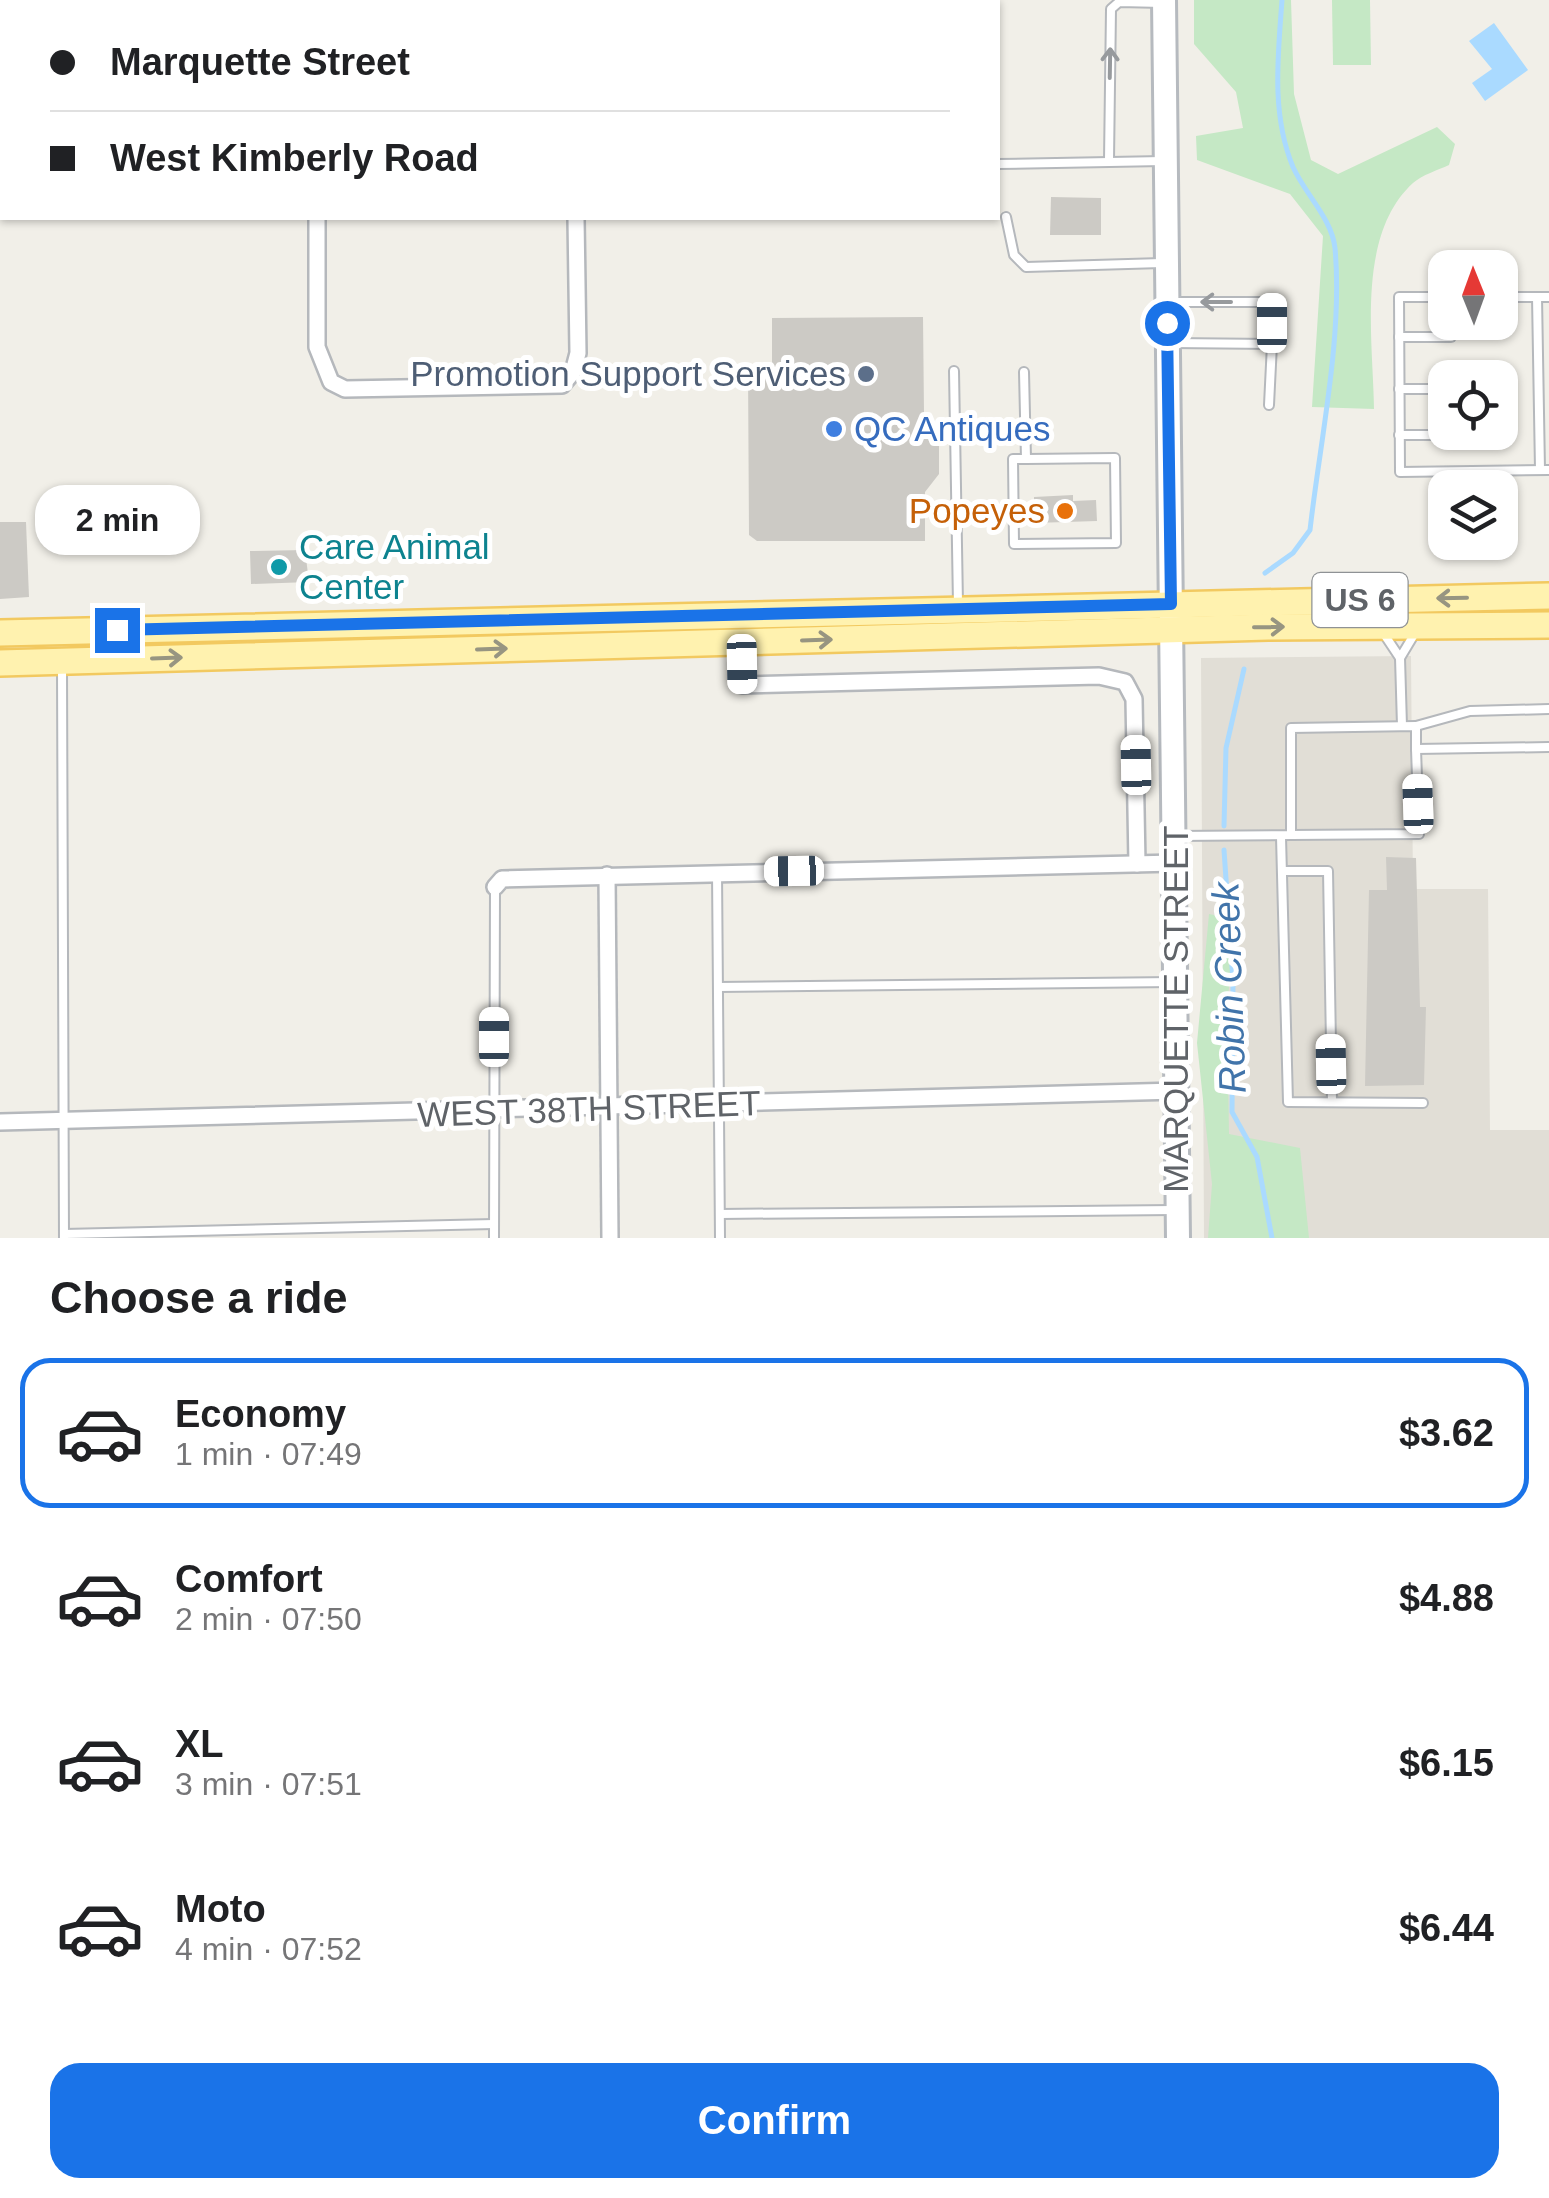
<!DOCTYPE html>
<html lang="en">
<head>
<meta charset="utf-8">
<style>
	:root { --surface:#fff; --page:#f6f6f6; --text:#202124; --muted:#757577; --line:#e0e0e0; --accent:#1a73e8 }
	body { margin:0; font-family:Arial,sans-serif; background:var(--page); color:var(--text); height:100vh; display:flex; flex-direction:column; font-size:38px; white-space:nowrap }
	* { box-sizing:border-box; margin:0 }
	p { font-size:32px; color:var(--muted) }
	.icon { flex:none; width:55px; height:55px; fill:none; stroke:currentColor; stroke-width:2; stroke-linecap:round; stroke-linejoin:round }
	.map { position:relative; height:1238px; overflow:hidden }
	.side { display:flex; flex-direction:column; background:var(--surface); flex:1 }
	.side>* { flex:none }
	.guide { position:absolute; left:0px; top:0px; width:1000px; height:220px; box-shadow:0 2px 8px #0004; display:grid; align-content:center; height:220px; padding:0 50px; background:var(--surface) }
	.needle { width:65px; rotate:359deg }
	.fabs { position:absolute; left:1428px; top:250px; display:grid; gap:20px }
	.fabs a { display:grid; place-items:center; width:90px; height:90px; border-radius:20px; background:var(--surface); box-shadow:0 2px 8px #0004; font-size:50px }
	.end { position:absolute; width:45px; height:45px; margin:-22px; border:12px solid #1a73e8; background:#fff; box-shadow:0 0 0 5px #fff }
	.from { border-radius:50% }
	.bubble { position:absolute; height:70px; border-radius:30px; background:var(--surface); box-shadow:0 2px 8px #0004; font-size:32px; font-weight:700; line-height:70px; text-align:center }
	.car { position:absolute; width:30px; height:60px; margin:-30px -15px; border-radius:12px; box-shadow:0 0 8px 2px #0007; background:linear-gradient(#fff 24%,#345 0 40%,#fff 0 76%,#345 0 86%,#fff 0) }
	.guide b { display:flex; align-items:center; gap:35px; height:95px; font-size:38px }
	.guide b+b { border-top:2px solid var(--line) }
	.guide i { width:25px; height:25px; background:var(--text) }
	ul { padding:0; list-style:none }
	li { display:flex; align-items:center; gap:30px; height:150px; margin:0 20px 15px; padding:0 30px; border:5px solid transparent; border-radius:30px }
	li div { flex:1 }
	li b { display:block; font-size:38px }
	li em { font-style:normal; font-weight:700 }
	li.on { border-color:var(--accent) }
	li>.icon { width:90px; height:90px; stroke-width:1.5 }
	h2 { padding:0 50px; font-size:45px; line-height:120px }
	.action { display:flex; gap:20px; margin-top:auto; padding:20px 50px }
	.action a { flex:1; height:115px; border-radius:30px; background:var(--accent); color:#fff; font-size:40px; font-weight:700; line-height:115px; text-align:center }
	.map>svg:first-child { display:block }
	.education { fill:#e1ded6 }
	.green { fill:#c5e8c5 }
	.water { fill:#aadaff }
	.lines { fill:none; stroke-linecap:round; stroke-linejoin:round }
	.stream { stroke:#aadaff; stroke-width:5 }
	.building { fill:#cccac5 }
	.lane-casing { stroke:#b5b8bc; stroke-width:12 }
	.street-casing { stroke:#b5b8bc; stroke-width:20 }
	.secondary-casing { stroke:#b6babf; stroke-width:28 }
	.primary-casing { stroke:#f2c960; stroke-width:30 }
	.lane { stroke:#fff; stroke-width:8 }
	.street { stroke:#fff; stroke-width:15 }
	.secondary { stroke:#fff; stroke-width:22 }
	.primary { stroke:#fff2af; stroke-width:25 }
	.oneway { stroke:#979a9d }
	.oneway2 { stroke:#979581 }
	.route { stroke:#1a73e8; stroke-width:12 }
	.service-dot { fill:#5c6f8a; stroke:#fff; stroke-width:4 }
	.shop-dot { fill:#3f7fe0; stroke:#fff; stroke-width:4 }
	.food-dot { fill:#e8710a; stroke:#fff; stroke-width:4 }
	.culture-dot { fill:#0f9aa8; stroke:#fff; stroke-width:4 }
	.labels { text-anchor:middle; stroke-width:10; stroke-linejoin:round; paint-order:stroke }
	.shield { fill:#fff; stroke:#8f9295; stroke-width:2.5 }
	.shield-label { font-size:32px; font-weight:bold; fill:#5f6368 }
	.service-label { font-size:35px; fill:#4e5e75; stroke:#fff; text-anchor:end }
	.shop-label { font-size:35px; fill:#366cbe; stroke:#fff; text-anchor:start }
	.food-label { font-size:35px; fill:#c56008; stroke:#fff; text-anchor:end }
	.culture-label { font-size:35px; fill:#0d838f; stroke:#fff; text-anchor:start }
	.street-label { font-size:35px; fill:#5f6368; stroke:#fff }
	.water-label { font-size:38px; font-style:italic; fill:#4174aa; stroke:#fff }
</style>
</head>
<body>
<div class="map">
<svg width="1549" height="1238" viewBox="0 0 1549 1238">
	<rect width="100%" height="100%" fill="#f1efe8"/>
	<!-- education -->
	<path class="education" d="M 1411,656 L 1413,889 L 1488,889 L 1490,1130 L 1549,1130 L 1549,1238 L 1204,1238 L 1201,658 Z"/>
	<!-- green -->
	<g class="green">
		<path d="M 1194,0 L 1291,0 L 1294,94 L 1311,160 L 1338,174 L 1437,127 L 1455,144 L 1449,165 C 1438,170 1422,175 1413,183 C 1356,235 1373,339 1374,409 L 1312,407 L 1323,236 L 1290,194 L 1197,160 L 1196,136 L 1243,128 L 1236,92 L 1194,44 Z"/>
		<path d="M 1332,0 L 1370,0 L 1371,65 L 1333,65 Z"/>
		<path d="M 1209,914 L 1238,920 L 1227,1003 L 1229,1134 L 1300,1148 L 1309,1238 L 1208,1238 L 1212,1184 L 1197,1043 Z"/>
	</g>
	<!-- water -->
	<path class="water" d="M 1494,23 L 1528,70 L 1485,101 L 1472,83 L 1492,69 L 1469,41 Z"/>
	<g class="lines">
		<!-- stream -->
		<g class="stream">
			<path d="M 1265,573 L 1293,553 L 1310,530 C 1320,441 1343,337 1335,248 C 1332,219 1305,194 1293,167 C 1271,114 1278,56 1282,0"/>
			<path d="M 1224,826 L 1226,748 L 1244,669"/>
			<path d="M 1224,850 L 1233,981 L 1232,1112 L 1257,1157 L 1272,1238"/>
		</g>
	</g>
	<!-- building -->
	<g class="building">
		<path d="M 1051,197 L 1101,198 L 1101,235 L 1050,235 Z"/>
		<path d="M 923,317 L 924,413 L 939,427 L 939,474 L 925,492 L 925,541 L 757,541 L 749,535 L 748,367 L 772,367 L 772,318 Z"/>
		<path d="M 1073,495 L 1073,501 L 1096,500 L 1097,521 L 1034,523 L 1034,497 Z"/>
		<path d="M 0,522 L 26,522 L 29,597 L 0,599 Z"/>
		<path d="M 305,550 L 309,582 L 251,584 L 250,551 Z"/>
		<path d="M 1386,857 L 1416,858 L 1420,1007 L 1426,1007 L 1424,1085 L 1365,1086 L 1369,890 L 1387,890 Z"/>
	</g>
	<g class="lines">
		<defs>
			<g id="lane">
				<path d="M 1109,160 L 1111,9 L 1119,2 L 1163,3"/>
				<path d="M 998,164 L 1163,161"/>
				<path d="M 1006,217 L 1014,255 L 1026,267 L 1162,263"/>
				<path d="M 1445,297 L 1399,297 L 1400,472 L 1549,470"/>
				<path d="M 1500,297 L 1549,297"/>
				<path d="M 1537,297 L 1540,470"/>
				<path d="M 1168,302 L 1272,302 L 1272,344 L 1172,343"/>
				<path d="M 1399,337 L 1451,337"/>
				<path d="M 954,371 L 958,604"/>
				<path d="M 1024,372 L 1026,459 L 1115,458 L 1116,543 L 1014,544 L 1013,459 L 1026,459"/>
				<path d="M 1399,389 L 1445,389"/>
				<path d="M 1269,405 L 1272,344"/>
				<path d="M 1399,435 L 1454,435"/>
				<path d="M 1382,631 L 1400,658 L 1415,633"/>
				<path d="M 1400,658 L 1402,726"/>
				<path d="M 62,668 L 64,1238"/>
				<path d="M 1416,726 L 1470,711 L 1549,709"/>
				<path d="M 1291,835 L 1419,834 L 1416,749"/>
				<path d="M 1175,836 L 1291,835 L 1291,728 L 1416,726 L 1416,749 L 1549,747"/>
				<path d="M 1281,837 L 1288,1102 L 1423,1103"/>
				<path d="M 1282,871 L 1328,871 L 1332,1102"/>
				<path d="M 717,872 L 720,1238"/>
				<path d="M 718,987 L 1174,982"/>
				<path d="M 720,1214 L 1175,1210"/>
				<path d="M 64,1234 L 494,1224"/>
				<path d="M 494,1238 L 495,888"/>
			</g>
			<g id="street">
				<path d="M 153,0 L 153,2"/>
				<path d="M 747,0 L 747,2"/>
				<path d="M 317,218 L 317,347 L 331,382 L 345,389 L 562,385 L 573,372 L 578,353 L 576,218"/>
				<path d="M 742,642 L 742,685 L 1099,676 L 1125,682 L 1134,699 L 1137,864"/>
				<path d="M 607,875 L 610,1238"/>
				<path d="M 495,887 L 502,879 L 1175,863"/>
				<path d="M 0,1122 L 1177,1091"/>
			</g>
			<path id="secondary" d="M 1164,0 L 1178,1238"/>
			<g id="primary">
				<path d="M 0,633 L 1549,596"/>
				<path d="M 0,663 L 1268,627 L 1549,625"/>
			</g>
		</defs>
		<!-- lane casing -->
		<use href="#lane" class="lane-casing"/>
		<!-- street casing -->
		<use href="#street" class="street-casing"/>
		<!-- secondary casing -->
		<use href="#secondary" class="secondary-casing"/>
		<!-- primary casing -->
		<use href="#primary" class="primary-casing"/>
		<!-- lane -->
		<use href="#lane" class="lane"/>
		<!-- street -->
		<use href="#street" class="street"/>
		<!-- secondary -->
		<use href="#secondary" class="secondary"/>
		<!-- primary -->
		<use href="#primary" class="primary"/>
	</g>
	<!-- one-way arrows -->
	<defs><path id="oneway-shaft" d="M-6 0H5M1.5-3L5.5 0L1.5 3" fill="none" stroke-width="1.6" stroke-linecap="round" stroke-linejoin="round" transform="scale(2.5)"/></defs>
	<g class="oneway">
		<use href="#oneway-shaft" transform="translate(1110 63) rotate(-89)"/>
		<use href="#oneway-shaft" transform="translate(1216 302) rotate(180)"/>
	</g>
	<g class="oneway2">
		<use href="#oneway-shaft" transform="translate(1452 598) rotate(179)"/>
		<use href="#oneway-shaft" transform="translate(1269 627) rotate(-1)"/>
		<use href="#oneway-shaft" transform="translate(817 640) rotate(-2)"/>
		<use href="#oneway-shaft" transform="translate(492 649) rotate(-2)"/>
		<use href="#oneway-shaft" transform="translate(167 658) rotate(-2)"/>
	</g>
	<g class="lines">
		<!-- route -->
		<path class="route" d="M 117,630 L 1171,604 L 1167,323"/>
	</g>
	<!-- markers -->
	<circle class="service-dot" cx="866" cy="374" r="10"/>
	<circle class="shop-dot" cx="834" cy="429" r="10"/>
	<circle class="food-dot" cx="1065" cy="511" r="10"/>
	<circle class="culture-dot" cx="279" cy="567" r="10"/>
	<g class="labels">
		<!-- shield labels -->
		<rect class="shield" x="1312.5" y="573" width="95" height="54" rx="8"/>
		<g class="shield-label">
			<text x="1360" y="611">US 6</text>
		</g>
		<!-- service labels -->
		<g class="service-label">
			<text x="846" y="386">Promotion Support Services</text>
		</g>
		<!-- shop labels -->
		<g class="shop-label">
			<text x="854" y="441">QC Antiques</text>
		</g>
		<!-- food labels -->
		<g class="food-label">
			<text x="1045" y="523">Popeyes</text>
		</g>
		<!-- culture labels -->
		<g class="culture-label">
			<text x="299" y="559">Care Animal<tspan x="299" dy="40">Center</tspan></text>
		</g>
		<!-- street labels -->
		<g class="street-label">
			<text transform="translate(1176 1009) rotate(-90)" y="12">MARQUETTE STREET</text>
			<text transform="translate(589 1109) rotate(-2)" y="12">WEST 38TH STREET</text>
		</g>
		<!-- water labels -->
		<g class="water-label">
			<text transform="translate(1229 988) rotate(-92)" y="13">Robin Creek</text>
		</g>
	</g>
</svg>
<div class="fabs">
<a><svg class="needle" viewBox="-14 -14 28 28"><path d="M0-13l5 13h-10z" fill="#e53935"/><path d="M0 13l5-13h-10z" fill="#757577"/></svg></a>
<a><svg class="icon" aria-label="locate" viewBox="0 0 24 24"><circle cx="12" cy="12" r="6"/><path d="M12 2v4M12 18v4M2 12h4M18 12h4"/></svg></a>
<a><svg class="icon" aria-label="layers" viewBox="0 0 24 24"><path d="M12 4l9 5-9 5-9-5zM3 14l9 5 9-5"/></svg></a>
</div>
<i class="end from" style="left:1167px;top:323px"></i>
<i class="end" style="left:117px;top:630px"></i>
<div class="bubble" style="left:35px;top:485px;width:165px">2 min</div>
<i class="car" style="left:1272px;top:323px;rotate:0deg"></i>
<i class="car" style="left:742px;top:664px;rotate:179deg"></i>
<i class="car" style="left:1136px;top:765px;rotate:359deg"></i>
<i class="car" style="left:1418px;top:804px;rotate:358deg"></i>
<i class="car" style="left:794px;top:871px;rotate:269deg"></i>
<i class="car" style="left:494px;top:1037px;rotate:0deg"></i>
<i class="car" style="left:1331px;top:1064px;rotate:359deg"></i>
<div class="guide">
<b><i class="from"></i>Marquette Street</b>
<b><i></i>West Kimberly Road</b>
</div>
</div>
<section class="side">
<h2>Choose a ride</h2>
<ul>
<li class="on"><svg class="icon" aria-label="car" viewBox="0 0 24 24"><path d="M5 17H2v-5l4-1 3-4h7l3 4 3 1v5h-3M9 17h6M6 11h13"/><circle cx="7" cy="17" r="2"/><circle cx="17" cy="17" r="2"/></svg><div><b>Economy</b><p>1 min · 07:49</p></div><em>$3.62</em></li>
<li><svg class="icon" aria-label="car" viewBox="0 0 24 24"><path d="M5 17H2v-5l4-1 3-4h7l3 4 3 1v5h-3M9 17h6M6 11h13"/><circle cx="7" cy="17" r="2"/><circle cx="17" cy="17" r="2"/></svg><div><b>Comfort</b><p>2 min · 07:50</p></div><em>$4.88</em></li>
<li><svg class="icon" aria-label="car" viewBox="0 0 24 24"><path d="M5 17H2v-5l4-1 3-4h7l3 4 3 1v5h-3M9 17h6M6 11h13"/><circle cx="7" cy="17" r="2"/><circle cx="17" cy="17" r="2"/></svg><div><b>XL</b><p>3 min · 07:51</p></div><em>$6.15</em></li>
<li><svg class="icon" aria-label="car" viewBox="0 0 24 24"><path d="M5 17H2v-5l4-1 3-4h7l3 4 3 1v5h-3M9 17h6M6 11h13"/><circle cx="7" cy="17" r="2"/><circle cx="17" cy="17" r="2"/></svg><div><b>Moto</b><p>4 min · 07:52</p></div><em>$6.44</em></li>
</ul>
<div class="action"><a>Confirm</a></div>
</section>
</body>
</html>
